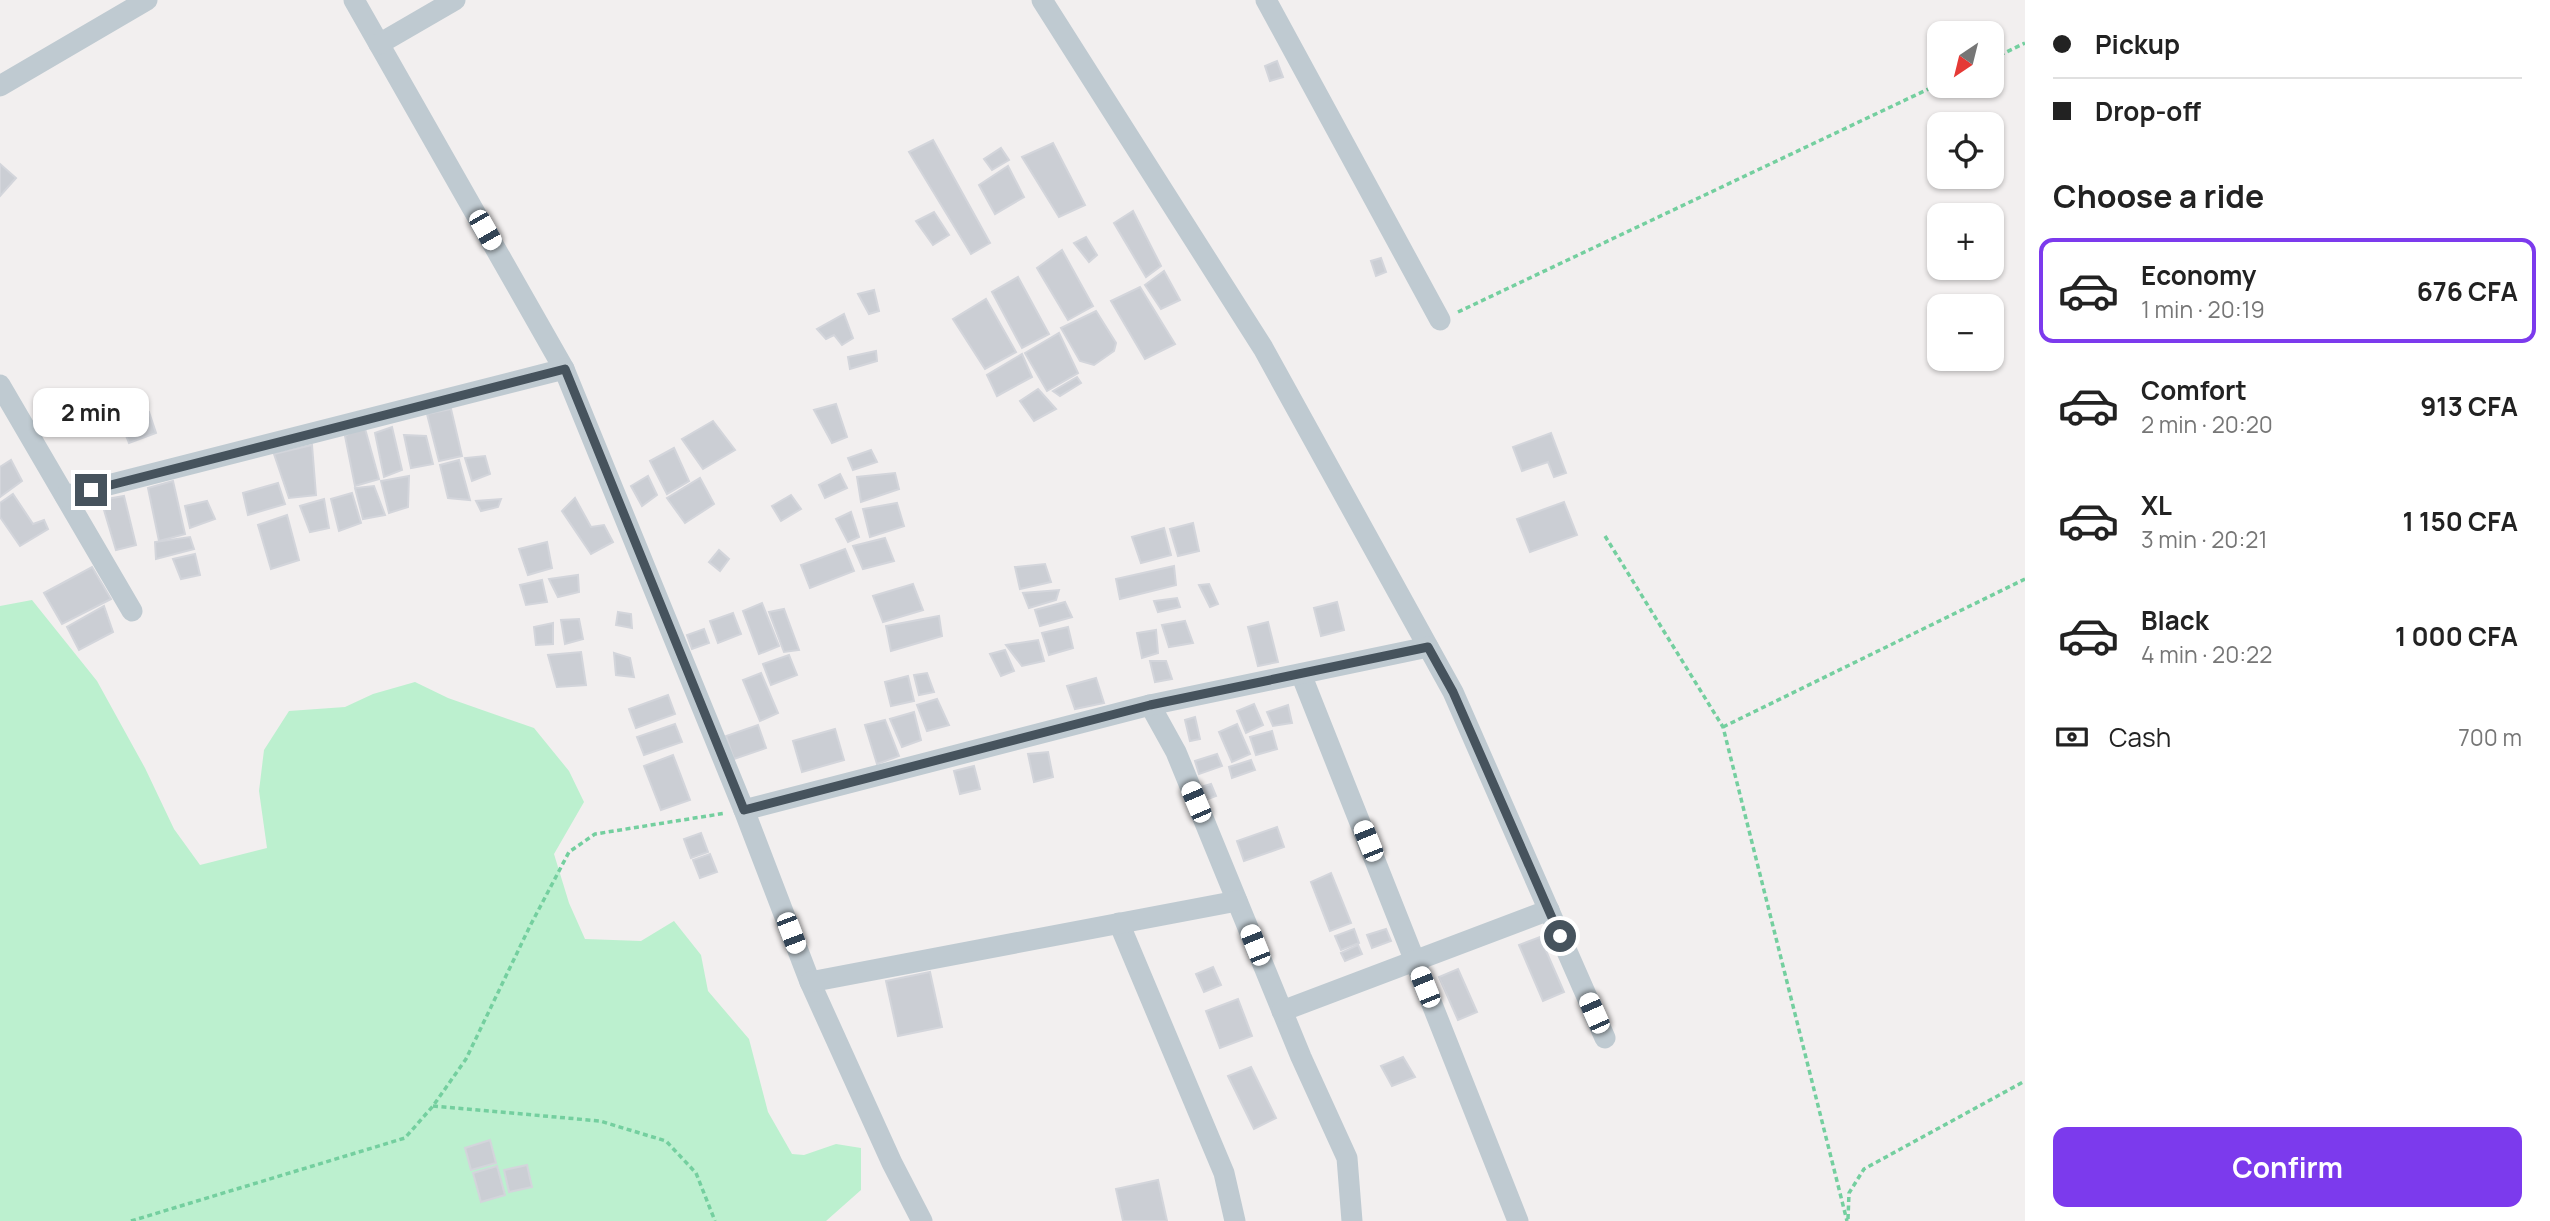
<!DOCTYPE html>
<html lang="en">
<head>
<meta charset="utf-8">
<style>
	:root { --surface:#fff; --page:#f2f2f2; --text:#222; --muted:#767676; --line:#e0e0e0; --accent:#7c3aed }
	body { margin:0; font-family:Manrope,sans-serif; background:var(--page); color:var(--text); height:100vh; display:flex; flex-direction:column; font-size:26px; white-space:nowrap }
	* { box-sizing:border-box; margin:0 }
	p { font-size:23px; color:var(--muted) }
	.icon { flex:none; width:38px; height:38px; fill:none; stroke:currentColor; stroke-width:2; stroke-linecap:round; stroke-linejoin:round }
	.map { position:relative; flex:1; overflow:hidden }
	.side { display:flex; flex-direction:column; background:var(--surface); width:525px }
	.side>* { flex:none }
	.banner { display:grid; align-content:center; height:154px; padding:0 28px; background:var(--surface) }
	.needle { width:46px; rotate:215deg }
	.tools { position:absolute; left:1927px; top:21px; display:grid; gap:14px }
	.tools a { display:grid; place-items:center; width:77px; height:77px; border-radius:14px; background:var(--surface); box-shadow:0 2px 5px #0004; font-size:35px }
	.end { position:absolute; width:32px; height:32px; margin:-16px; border:9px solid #46535d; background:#fff; box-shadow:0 0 0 4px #fff }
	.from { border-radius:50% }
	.bubble { position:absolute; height:49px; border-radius:14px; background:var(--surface); box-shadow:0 2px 5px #0004; font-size:23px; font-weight:700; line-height:49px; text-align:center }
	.car { position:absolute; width:21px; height:42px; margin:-21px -10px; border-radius:9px; box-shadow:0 0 5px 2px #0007; background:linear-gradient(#fff 24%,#345 0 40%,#fff 0 76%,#345 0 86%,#fff 0) }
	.banner b { display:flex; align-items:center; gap:24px; height:66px; font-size:26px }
	.banner b+b { border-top:2px solid var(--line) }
	.banner i { width:18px; height:18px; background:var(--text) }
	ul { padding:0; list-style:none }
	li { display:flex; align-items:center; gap:21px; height:105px; margin:0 14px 10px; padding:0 14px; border:4px solid transparent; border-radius:14px }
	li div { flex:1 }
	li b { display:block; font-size:26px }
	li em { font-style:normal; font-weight:700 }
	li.selected { border-color:var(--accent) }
	li>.icon { width:63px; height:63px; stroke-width:1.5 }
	h2 { padding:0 28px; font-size:32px; line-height:84px }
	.pay { display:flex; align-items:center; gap:18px; height:77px; padding:0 28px; font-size:26px }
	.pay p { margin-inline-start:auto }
	.cta { display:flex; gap:14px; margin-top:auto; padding:14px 28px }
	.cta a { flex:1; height:80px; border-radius:14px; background:var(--accent); color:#fff; font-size:28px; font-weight:700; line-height:80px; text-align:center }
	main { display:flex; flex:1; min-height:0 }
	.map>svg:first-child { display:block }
	.green { fill:#bcf0cf }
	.building { fill:#cbced4; stroke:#d3d5db; stroke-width:2 }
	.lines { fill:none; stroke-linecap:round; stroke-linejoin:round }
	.path { stroke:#74cf9f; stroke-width:3.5; stroke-dasharray:5 3.5; stroke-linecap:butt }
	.minor { stroke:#bfcad1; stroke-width:21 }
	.route { stroke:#46535d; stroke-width:9 }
</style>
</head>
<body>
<main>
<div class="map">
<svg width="2025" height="1221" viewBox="0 0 2025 1221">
	<rect width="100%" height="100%" fill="#f2efef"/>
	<!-- green -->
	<path class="green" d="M 32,600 L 97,681 L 145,768 L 174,829 L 200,865 L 267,848 L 259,791 L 264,750 L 289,711 L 345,707 L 373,694 L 415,682 L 448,698 L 534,728 L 569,771 L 584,802 L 554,854 L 569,903 L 585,939 L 641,941 L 674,921 L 701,955 L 708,991 L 749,1039 L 768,1112 L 792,1154 L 804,1155 L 836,1144 L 861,1148 L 861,1190 L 826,1221 L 0,1221 L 0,606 Z"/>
	<!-- building -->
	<g class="building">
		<path d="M 1277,61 L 1283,77 L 1270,81 L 1265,66 Z"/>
		<path d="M 933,140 L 990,243 L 971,254 L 909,152 Z"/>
		<path d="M 1053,143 L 1085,205 L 1059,217 L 1022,157 Z"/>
		<path d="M 1001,148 L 1009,160 L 992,170 L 984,159 Z"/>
		<path d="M 0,164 L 16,178 L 0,196 Z"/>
		<path d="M 1008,166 L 1024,197 L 995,214 L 979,185 Z"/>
		<path d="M 1133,211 L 1161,266 L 1146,277 L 1114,223 Z"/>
		<path d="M 934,212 L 949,235 L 933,245 L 916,221 Z"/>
		<path d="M 1086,237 L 1097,255 L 1089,262 L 1074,243 Z"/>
		<path d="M 1062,250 L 1093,306 L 1068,320 L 1037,268 Z"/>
		<path d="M 1381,258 L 1386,272 L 1376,276 L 1371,261 Z"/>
		<path d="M 1164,271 L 1180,300 L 1161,309 L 1145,285 Z"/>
		<path d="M 1018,277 L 1049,334 L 1022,348 L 992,292 Z"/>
		<path d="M 1140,287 L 1175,344 L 1145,359 L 1111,301 Z"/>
		<path d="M 874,290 L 879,311 L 869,314 L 858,294 Z"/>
		<path d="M 986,299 L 1016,352 L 985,369 L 953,319 Z"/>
		<path d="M 1096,311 L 1116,343 L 1114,351 L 1094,365 L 1080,361 L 1061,328 Z"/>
		<path d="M 844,314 L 853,338 L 842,345 L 834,335 L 826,339 L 817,329 Z"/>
		<path d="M 1059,333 L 1078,373 L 1047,391 L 1025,353 Z"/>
		<path d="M 876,351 L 877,361 L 850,369 L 848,357 Z"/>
		<path d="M 1022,354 L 1032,377 L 997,396 L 987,375 Z"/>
		<path d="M 1077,377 L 1081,383 L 1060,396 L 1053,391 Z"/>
		<path d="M 1038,389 L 1056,409 L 1034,421 L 1020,401 Z"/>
		<path d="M 836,404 L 847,437 L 832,443 L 814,410 Z"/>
		<path d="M 451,409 L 462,456 L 439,461 L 427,414 Z"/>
		<path d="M 149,412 L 156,433 L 129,443 L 121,423 Z"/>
		<path d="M 713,421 L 735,450 L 703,469 L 682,439 Z"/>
		<path d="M 364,425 L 379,479 L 355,486 L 345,436 Z"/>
		<path d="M 392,427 L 402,470 L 384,477 L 375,433 Z"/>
		<path d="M 1551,433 L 1566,473 L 1554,477 L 1548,462 L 1522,471 L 1513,447 Z"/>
		<path d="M 404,435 L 426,436 L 433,464 L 411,468 Z"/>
		<path d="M 312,445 L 316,495 L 289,498 L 274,454 Z"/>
		<path d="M 674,448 L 689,481 L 667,494 L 650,461 Z"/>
		<path d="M 871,450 L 877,462 L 853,470 L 848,458 Z"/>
		<path d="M 485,456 L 490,474 L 472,481 L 465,458 Z"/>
		<path d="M 11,460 L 22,481 L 0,497 L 0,467 Z"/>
		<path d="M 459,460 L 470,500 L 448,498 L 440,465 Z"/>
		<path d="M 895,473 L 899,489 L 861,502 L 857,477 Z"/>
		<path d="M 840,474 L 847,488 L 825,498 L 819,485 Z"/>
		<path d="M 409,476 L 408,507 L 389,513 L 381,481 Z"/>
		<path d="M 648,476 L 657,495 L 642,506 L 631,486 Z"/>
		<path d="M 700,478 L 714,504 L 685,523 L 667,498 Z"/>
		<path d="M 173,481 L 185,534 L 159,541 L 148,488 Z"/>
		<path d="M 278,483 L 285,504 L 248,515 L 243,493 Z"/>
		<path d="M 374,486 L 385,515 L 363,519 L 355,488 Z"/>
		<path d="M 352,493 L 361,523 L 339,531 L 331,499 Z"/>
		<path d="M 13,494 L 33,524 L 44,520 L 48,529 L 20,546 L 0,517 L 0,503 Z"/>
		<path d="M 791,495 L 801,509 L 781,521 L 772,506 Z"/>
		<path d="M 124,496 L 136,545 L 116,550 L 101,500 Z"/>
		<path d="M 575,498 L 591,527 L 604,525 L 613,542 L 591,554 L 562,511 Z"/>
		<path d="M 324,499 L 329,528 L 310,532 L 300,506 Z"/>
		<path d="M 501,499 L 498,507 L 481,511 L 476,501 Z"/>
		<path d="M 207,501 L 215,519 L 190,528 L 185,506 Z"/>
		<path d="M 1564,502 L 1577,535 L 1530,552 L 1517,519 Z"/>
		<path d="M 897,503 L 904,526 L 870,537 L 863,509 Z"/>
		<path d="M 851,512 L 859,537 L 848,542 L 836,519 Z"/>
		<path d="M 287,515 L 299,560 L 271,569 L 258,525 Z"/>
		<path d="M 1193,523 L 1199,551 L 1178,556 L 1170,529 Z"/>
		<path d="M 1164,528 L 1171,555 L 1141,563 L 1132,537 Z"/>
		<path d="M 190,537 L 194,549 L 156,559 L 155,542 Z"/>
		<path d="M 885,538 L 894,561 L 863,569 L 853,546 Z"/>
		<path d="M 547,542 L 552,568 L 528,575 L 519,549 Z"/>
		<path d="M 845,549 L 854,571 L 810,588 L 801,565 Z"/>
		<path d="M 719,550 L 729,559 L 720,571 L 709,562 Z"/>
		<path d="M 195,554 L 200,575 L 181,579 L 173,559 Z"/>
		<path d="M 1045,564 L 1051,582 L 1020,589 L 1015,567 Z"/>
		<path d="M 1174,566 L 1176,585 L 1120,599 L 1116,579 Z"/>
		<path d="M 92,567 L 111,599 L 62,624 L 44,593 Z"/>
		<path d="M 578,575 L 579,592 L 558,597 L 549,579 Z"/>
		<path d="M 542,580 L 547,602 L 526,605 L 520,585 Z"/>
		<path d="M 913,584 L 923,610 L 883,622 L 873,596 Z"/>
		<path d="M 1209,584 L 1218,604 L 1210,607 L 1199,585 Z"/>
		<path d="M 1059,590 L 1056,600 L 1029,608 L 1023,593 Z"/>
		<path d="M 1177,598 L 1180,607 L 1158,612 L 1154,601 Z"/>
		<path d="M 1065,602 L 1072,617 L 1040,626 L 1035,610 Z"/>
		<path d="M 1337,602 L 1344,630 L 1321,636 L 1314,608 Z"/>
		<path d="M 762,603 L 779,646 L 759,654 L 743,611 Z"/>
		<path d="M 104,606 L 113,632 L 79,650 L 67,627 Z"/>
		<path d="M 784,609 L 799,650 L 784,652 L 769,612 Z"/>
		<path d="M 618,612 L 631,614 L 632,628 L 616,625 Z"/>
		<path d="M 733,613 L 741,634 L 718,643 L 710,621 Z"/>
		<path d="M 939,616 L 942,636 L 891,651 L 886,626 Z"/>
		<path d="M 579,619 L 583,639 L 565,644 L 561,620 Z"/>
		<path d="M 1185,621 L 1193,643 L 1169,647 L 1162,625 Z"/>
		<path d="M 1268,622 L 1278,662 L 1258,666 L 1248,627 Z"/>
		<path d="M 553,623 L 553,644 L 536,645 L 534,627 Z"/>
		<path d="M 1068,627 L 1073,648 L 1049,655 L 1042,633 Z"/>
		<path d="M 704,629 L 709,643 L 692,649 L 687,635 Z"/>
		<path d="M 1156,630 L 1158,653 L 1142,658 L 1137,633 Z"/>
		<path d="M 1038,640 L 1044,661 L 1022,666 L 1006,645 Z"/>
		<path d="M 1005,650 L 1014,671 L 1001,676 L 990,654 Z"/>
		<path d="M 581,652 L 586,685 L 557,687 L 548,655 Z"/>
		<path d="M 614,653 L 630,658 L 634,677 L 616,675 Z"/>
		<path d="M 789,655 L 797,675 L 771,685 L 763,664 Z"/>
		<path d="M 1150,661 L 1166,661 L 1172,679 L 1155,682 Z"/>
		<path d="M 761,673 L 778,713 L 760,721 L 743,680 Z"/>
		<path d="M 927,673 L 934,692 L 919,695 L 914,675 Z"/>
		<path d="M 908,676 L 914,701 L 891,706 L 885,682 Z"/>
		<path d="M 1096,678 L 1104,703 L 1075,709 L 1067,686 Z"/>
		<path d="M 668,695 L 675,714 L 636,728 L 629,709 Z"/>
		<path d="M 937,699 L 949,725 L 927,731 L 917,705 Z"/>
		<path d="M 1254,704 L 1263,725 L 1246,733 L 1237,711 Z"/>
		<path d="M 1288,705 L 1292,723 L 1273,726 L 1267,712 Z"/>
		<path d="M 914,712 L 921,740 L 902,747 L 890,719 Z"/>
		<path d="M 1195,717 L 1200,739 L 1190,741 L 1185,720 Z"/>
		<path d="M 885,720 L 899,756 L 877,764 L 865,725 Z"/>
		<path d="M 675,724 L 682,742 L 644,755 L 637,737 Z"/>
		<path d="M 1237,724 L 1250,754 L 1232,762 L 1219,732 Z"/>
		<path d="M 758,725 L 766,748 L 734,759 L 726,736 Z"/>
		<path d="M 835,729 L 844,760 L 802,772 L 793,741 Z"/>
		<path d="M 1272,731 L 1277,749 L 1256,755 L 1250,737 Z"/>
		<path d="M 1048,752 L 1053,777 L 1034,782 L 1028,754 Z"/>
		<path d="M 1217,754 L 1222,766 L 1199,774 L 1195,761 Z"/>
		<path d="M 673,755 L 690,800 L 661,810 L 644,766 Z"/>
		<path d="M 1251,760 L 1255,770 L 1232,778 L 1229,767 Z"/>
		<path d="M 974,766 L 980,789 L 960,794 L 954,771 Z"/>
		<path d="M 1211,784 L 1216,796 L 1200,802 L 1194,789 Z"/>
		<path d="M 1277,827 L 1284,847 L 1244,861 L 1237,841 Z"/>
		<path d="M 701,833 L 708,852 L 691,858 L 684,839 Z"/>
		<path d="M 710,854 L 717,872 L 700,878 L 693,860 Z"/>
		<path d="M 1331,873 L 1351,923 L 1330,931 L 1311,882 Z"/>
		<path d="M 1354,929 L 1359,943 L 1341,950 L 1335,936 Z"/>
		<path d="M 1386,929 L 1391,941 L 1372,948 L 1367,935 Z"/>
		<path d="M 1540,937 L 1564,992 L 1543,1001 L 1519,945 Z"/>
		<path d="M 1358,945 L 1362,954 L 1345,961 L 1341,953 Z"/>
		<path d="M 1213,967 L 1221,985 L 1204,992 L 1196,974 Z"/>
		<path d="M 1458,969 L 1477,1012 L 1458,1020 L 1439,977 Z"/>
		<path d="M 930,972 L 942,1027 L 898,1036 L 886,981 Z"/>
		<path d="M 1238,999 L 1252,1036 L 1220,1048 L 1206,1011 Z"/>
		<path d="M 1403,1057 L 1415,1077 L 1392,1086 L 1381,1066 Z"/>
		<path d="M 1251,1067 L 1276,1118 L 1254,1129 L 1228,1076 Z"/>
		<path d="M 490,1140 L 496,1163 L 471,1170 L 465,1148 Z"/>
		<path d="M 527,1165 L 532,1187 L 509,1192 L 504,1170 Z"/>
		<path d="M 497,1166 L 505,1195 L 481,1202 L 473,1173 Z"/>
		<path d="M 1158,1180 L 1167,1221 L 1123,1221 L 1116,1189 Z"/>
	</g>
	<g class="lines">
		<!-- path -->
		<g class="path">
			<path d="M 1992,59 L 2025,43"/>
			<path d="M 1458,312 L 1939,84"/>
			<path d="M 1605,536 L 1723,727 L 1847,1221"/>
			<path d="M 1723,727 L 2025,579"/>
			<path d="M 433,1106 L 600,1121 L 666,1141 L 696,1173 L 715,1221"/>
			<path d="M 1848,1219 L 1849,1193 L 1864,1169 L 2025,1081"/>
			<path d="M 131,1221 L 405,1138 L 433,1106 L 466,1059 L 530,926 L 569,852 L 595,834 L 726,813"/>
		</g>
		<!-- minor -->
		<g class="minor">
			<path d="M 354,0 L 564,369 L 744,810 L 810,982 L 892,1163 L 922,1221"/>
			<path d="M 1042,0 L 1263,348 L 1453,692 L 1605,1038"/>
			<path d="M 1266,0 L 1440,320"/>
			<path d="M 379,44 L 455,0"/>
			<path d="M 0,86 L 147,0"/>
			<path d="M 0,385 L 132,611"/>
			<path d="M 65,496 L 564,369"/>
			<path d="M 1301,674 L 1518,1221"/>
			<path d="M 1150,705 L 1176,752 L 1301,1057 L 1347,1158 L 1352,1221"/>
			<path d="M 744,810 L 1150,705 L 1428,647"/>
			<path d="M 1119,923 L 1224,1173 L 1235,1221"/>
			<path d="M 810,982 L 1237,901"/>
			<path d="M 1282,1011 L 1549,910"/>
		</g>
	</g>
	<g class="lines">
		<!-- route -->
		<path class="route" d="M 91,490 L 565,369 L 744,810 L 1150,705 L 1428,647 L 1453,692 L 1560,936"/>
	</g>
</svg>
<div class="tools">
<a><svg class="needle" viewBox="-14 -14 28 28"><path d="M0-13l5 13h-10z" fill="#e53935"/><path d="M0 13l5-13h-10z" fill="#767676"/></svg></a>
<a><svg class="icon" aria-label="locate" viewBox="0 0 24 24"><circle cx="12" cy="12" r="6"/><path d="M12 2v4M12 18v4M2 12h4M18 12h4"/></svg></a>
<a>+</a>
<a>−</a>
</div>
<i class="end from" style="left:1560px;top:936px"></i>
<i class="end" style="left:91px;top:490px"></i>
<div class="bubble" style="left:33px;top:388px;width:116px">2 min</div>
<i class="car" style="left:485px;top:230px;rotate:150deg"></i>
<i class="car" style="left:1196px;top:802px;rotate:337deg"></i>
<i class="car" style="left:1368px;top:841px;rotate:338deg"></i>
<i class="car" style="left:791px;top:933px;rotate:159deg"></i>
<i class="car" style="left:1255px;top:945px;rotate:338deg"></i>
<i class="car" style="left:1425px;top:987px;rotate:338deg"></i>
<i class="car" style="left:1594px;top:1013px;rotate:336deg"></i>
</div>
<section class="side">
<div class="banner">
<b><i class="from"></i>Pickup</b>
<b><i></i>Drop-off</b>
</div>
<h2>Choose a ride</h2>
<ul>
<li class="selected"><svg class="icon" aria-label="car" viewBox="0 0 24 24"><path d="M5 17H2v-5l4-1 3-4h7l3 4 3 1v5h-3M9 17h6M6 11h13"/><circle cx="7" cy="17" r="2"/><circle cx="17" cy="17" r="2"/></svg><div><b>Economy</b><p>1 min · 20:19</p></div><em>676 CFA</em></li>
<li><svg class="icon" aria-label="car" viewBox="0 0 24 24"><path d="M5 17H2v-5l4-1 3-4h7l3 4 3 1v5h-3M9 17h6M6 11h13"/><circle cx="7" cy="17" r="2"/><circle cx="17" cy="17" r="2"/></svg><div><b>Comfort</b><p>2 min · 20:20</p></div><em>913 CFA</em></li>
<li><svg class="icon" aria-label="car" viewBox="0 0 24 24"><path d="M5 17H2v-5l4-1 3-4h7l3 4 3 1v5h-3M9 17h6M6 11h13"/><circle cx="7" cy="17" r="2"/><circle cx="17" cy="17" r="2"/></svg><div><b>XL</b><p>3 min · 20:21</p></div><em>1 150 CFA</em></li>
<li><svg class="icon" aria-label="car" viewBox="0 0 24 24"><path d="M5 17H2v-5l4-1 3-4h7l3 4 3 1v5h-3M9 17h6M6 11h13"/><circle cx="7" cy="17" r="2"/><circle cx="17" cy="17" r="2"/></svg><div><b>Black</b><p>4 min · 20:22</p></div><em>1 000 CFA</em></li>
</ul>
<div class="pay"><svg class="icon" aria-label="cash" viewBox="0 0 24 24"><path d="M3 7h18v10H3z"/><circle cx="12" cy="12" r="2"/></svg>Cash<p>700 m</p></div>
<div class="cta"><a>Confirm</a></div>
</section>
</main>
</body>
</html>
